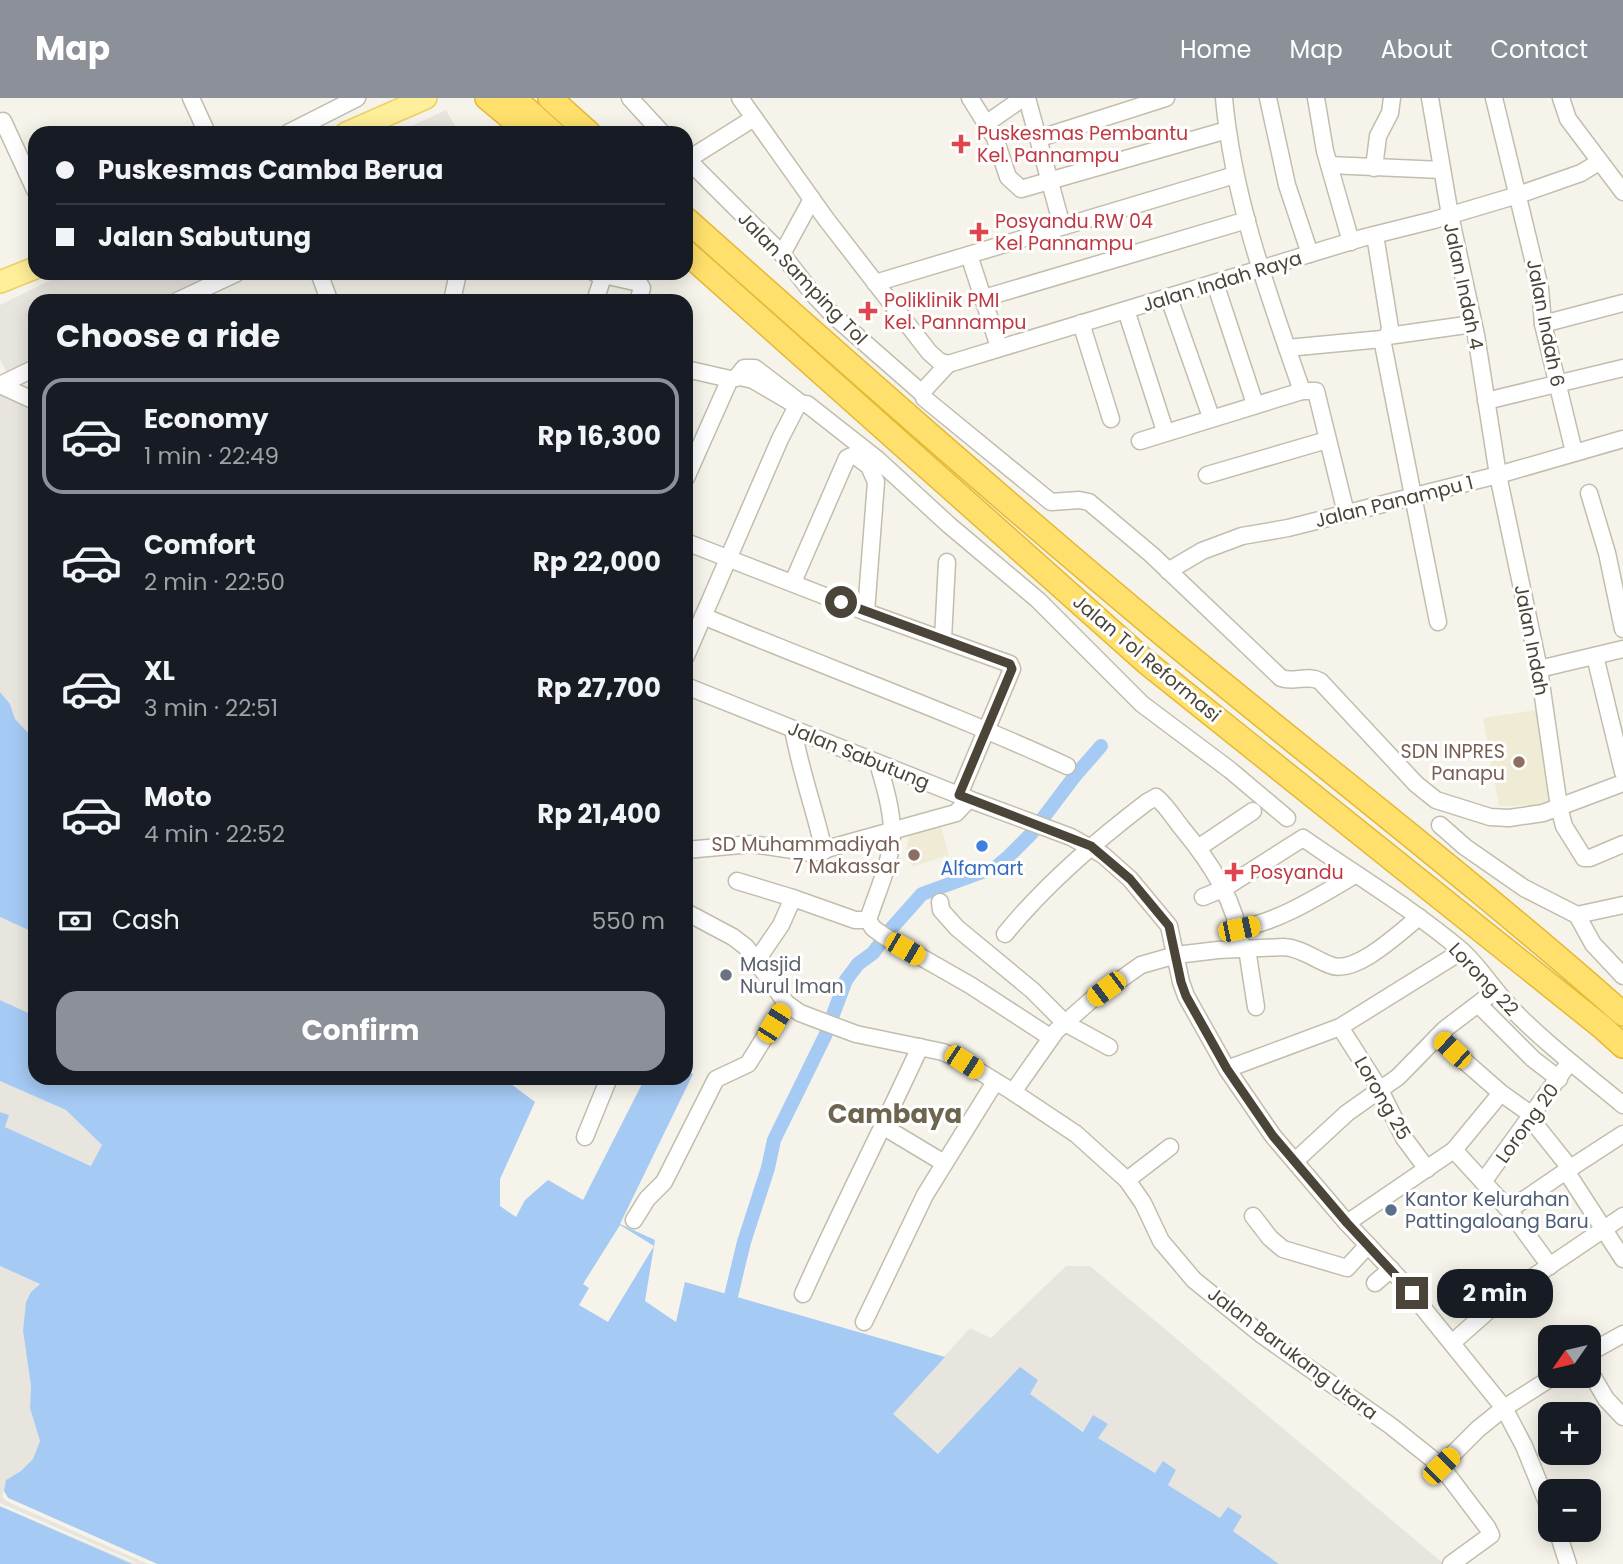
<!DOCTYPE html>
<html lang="en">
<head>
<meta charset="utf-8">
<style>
	:root { --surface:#171b24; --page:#242831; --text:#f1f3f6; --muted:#9ea1a6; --line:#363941; --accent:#8c9099 }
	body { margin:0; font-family:Poppins,sans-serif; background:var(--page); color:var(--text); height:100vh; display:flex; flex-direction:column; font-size:26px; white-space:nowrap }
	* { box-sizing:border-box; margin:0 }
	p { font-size:23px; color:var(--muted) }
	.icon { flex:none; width:38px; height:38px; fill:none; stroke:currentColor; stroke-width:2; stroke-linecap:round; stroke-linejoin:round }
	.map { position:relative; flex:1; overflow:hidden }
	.drawer { position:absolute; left:28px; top:196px; width:665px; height:791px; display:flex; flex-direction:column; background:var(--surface); border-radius:21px; box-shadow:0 4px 18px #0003 }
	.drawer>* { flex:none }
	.top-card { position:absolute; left:28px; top:28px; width:665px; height:154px; border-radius:21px; box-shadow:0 4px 18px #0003; display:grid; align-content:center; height:154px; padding:0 28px; background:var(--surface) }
	.needle { width:46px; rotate:236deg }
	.fabs { position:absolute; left:1538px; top:1227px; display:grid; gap:14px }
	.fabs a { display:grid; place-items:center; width:63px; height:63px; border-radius:14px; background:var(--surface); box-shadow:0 4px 18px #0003; font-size:35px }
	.end { position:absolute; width:32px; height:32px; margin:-16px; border:9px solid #4a4538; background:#fff; box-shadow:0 0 0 4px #fff }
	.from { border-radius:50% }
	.bubble { position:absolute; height:49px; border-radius:21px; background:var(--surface); box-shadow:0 4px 18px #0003; font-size:23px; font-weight:700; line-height:49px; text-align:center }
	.car { position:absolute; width:21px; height:42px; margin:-21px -10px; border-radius:9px; box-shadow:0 0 5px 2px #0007; background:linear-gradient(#f5c518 24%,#345 0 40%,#f5c518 0 76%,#345 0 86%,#f5c518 0) }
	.top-card b { display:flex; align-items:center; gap:24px; height:66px; font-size:26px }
	.top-card b+b { border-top:2px solid var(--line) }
	.top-card i { width:18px; height:18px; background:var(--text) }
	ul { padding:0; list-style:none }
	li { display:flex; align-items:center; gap:21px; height:116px; margin:0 14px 10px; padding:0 14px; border:4px solid transparent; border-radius:21px }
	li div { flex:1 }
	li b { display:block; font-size:26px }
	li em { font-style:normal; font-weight:700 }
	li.active { border-color:var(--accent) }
	li>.icon { width:63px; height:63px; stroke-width:1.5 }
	h2 { padding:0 28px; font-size:32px; line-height:84px }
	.pay { display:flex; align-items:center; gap:18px; height:77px; padding:0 28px; font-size:26px }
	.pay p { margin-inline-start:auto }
	.primary-button { display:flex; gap:14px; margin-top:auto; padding:14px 28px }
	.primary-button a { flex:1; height:80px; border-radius:21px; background:var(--accent); color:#fff; font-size:28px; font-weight:700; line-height:80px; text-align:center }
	header { display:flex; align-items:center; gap:42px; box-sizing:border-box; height:98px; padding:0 35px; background:var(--accent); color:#fff }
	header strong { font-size:33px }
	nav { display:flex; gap:38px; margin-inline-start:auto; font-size:24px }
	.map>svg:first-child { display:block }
	.industrial { fill:#e8e5df }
	.education { fill:#efebd4 }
	.water { fill:#a5caf4 }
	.pier { fill:#f6f4ea }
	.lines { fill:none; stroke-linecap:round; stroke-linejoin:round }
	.canal { stroke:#a5caf4; stroke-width:14 }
	.minor-casing { stroke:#c2bdac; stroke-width:19 }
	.major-casing { stroke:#e9d165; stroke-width:24 }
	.highway-casing { stroke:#e4b936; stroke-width:26 }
	.minor { stroke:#fff; stroke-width:16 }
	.major { stroke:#ffef9a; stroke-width:21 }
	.highway { stroke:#ffe06c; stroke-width:23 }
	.route { stroke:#4a4538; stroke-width:9 }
	.health-dot { fill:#e0444e; stroke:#fff; stroke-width:2.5 }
	.education-dot { fill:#8d6e63; stroke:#fff; stroke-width:2.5 }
	.shop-dot { fill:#3f7fe0; stroke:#fff; stroke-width:2.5 }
	.worship-dot { fill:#6b7280; stroke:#fff; stroke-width:2.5 }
	.service-dot { fill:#5c6f8a; stroke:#fff; stroke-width:2.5 }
	.labels { text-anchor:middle; stroke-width:6; stroke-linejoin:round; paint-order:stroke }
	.health-label { font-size:19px; fill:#be3a42; stroke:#fff; text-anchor:start }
	.street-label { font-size:19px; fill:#4a4538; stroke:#fff }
	.education-label { font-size:19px; fill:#785e54; stroke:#fff; text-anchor:end }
	.shop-label { font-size:19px; fill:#366cbe; stroke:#fff }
	.worship-label { font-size:19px; fill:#5b616d; stroke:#fff; text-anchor:start }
	.service-label { font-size:19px; fill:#4e5e75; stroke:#fff; text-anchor:start }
	.district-label { font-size:26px; font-weight:bold; fill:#6e654e; stroke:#fff }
</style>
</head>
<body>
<header>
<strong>Map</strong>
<nav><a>Home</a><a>Map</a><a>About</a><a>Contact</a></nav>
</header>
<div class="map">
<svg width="1623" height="1466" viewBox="0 0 1623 1466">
	<rect width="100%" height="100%" fill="#f6f4ea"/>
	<!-- industrial -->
	<g class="industrial">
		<path d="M 446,12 L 459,35 L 396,35 Z"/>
		<path d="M 65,175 L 236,175 L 175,203 L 35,203 L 35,267 L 9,279 L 0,261 L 0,207 Z"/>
		<path d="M 0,297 L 35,313 L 35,642 L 15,621 L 10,606 L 0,594 Z"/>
		<path d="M 0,819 L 35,835 L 35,918 L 0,902 Z"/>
		<path d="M 0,983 L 66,1012 L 102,1047 L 92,1068 L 5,1029 L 8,1018 L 0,1014 Z"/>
		<path d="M 0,1168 L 40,1186 L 31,1194 L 23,1233 L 31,1288 L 30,1310 L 40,1343 L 33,1361 L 22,1373 L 6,1382 L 8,1400 L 157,1466 L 132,1466 L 0,1408 Z"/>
		<path d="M 1066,1168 L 1090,1168 L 1444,1466 L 1279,1466 L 1232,1432 L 1242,1418 L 1220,1421 L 1168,1387 L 1176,1372 L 1155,1375 L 1098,1340 L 1107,1326 L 1093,1318 L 1084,1334 L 1029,1296 L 939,1356 L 892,1316 L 970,1230 L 991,1240 Z"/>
	</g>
	<!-- education -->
	<g class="education">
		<path d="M 1542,611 L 1554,707 L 1499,708 L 1483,620 Z"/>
		<path d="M 939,721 L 949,757 L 912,769 L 906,751 L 911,730 Z"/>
	</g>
	<!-- water -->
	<g class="water">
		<path d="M 0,594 L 10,606 L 15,621 L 35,642 L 35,835 L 0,819 Z"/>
		<path d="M 0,902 L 35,918 L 35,980 L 503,980 L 535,1004 L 500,1081 L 500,1108 L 516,1119 L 525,1102 L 548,1082 L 583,1102 L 645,980 L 686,980 L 686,973 L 693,976 L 620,1126 L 655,1142 L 645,1203 L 676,1224 L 685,1184 L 945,1259 L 893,1316 L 938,1356 L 1020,1269 L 1038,1282 L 1030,1296 L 1083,1334 L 1093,1317 L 1108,1326 L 1098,1340 L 1155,1375 L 1163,1363 L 1176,1372 L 1168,1387 L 1220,1420 L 1228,1409 L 1242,1418 L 1233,1433 L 1279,1466 L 157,1466 L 8,1400 L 4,1393 L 6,1382 L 21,1373 L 33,1361 L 40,1343 L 30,1310 L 31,1288 L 23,1233 L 26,1204 L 31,1194 L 40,1186 L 0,1168 L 0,1014 L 9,1017 L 5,1029 L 91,1068 L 102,1047 L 66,1012 L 0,983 Z"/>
		<path d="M 0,1408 L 132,1466 L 0,1466 Z"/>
	</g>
	<!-- pier -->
	<g class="pier">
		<path d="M 620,1127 L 654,1148 L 608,1224 L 579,1207 L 589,1190 L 583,1186 Z"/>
		<path d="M 4,1393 L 8,1400 L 157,1466 L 148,1466 L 6,1403 L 2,1398 Z"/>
		<path d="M 0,1405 L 133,1463 L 136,1466 L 0,1408 Z"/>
	</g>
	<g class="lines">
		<!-- canal -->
		<path class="canal" d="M 731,1198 L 744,1144 L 768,1070 L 774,1042 L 825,938 L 846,882 L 858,866 L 873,855 L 890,832 L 922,796 L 996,769 L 1009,758 L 1031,736 L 1074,679 L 1101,648"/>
		<defs>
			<g id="minor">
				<path d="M 191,0 L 207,35"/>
				<path d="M 630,0 L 662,35"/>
				<path d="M 740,0 L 826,121 L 929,254 L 939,263 L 948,266 L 1362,140 L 1434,122 L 1518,97 L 1581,75 L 1599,64"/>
				<path d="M 970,0 L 995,40 L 1008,79 L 1021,91 L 1227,32"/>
				<path d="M 1027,0 L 1062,128"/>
				<path d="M 1224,0 C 1233,101 1269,198 1302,293"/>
				<path d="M 1268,0 L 1287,87 L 1310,156"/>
				<path d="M 1316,0 L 1325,53 L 1351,144"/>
				<path d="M 1430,0 L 1450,117 L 1476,237 L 1498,377 L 1539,571 L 1559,709 L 1564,728 L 1584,760 L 1590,760 L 1623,746"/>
				<path d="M 1494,0 L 1540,190 L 1543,226 L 1574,354"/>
				<path d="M 1561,0 L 1568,21 L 1623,94"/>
				<path d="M 3,23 L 35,92"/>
				<path d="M 987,25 L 1023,0"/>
				<path d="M 288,35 L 357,0"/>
				<path d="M 1040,40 L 1166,0"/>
				<path d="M 686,60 L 782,156 L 813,196 L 834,218 L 923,296"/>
				<path d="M 687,62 L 754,20"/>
				<path d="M 1329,67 L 1442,72"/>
				<path d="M 1374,70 L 1378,38 L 1390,15 L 1392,0"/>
				<path d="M 1375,137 L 1390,230 L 1388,238"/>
				<path d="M 782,156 L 812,101"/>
				<path d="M 969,157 L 999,249"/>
				<path d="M 319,175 L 328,199"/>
				<path d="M 595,175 L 639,185 L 642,190 L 638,203"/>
				<path d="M 875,185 L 1235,77"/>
				<path d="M 1215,185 L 1255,306"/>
				<path d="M 984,200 L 1247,122"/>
				<path d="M 1169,200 L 1211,319"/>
				<path d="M 177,203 L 237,175"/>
				<path d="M 452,203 L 458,175"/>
				<path d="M 595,203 L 601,185"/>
				<path d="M 1126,212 L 1165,333"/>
				<path d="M 1081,225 L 1111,321"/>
				<path d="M 1543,226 L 1623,205"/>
				<path d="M 1382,241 L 1438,524"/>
				<path d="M 1287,250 L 1382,241 L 1388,238 L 1473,226"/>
				<path d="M 948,266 L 923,293 L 924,300 L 1051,404 L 1079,402 L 1089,404 L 1152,457 L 1281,580 C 1295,585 1307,576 1320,583 L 1416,686 L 1436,702 L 1490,719 L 1509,720 L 1543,715 L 1623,685"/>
				<path d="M 686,271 L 730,281 L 740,279 L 753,282 L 794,306 L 796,310 L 780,341 L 686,558"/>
				<path d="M 736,280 L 744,270 L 755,270 L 802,306 L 807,306 L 877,361 L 949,427 L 1038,502 L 1142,606 L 1230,672 L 1287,720"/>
				<path d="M 0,287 L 35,270"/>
				<path d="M 0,287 L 35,303"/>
				<path d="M 1486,303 L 1623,270"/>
				<path d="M 1140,343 L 1302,293 L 1316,293 L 1346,415"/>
				<path d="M 1207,377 L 1327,342"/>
				<path d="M 686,380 L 730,281"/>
				<path d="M 1589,395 L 1607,455 L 1623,531"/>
				<path d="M 686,444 L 866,514 L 1010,566 L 1012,571 L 959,697"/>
				<path d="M 1168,473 L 1202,453 L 1242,438 L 1288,430 L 1498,377 L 1623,341"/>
				<path d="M 793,484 L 847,360 L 854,357 L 869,368 L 876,384 L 866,514"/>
				<path d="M 703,518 C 824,569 948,613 1067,668"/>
				<path d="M 943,541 L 947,464"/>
				<path d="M 1595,558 L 1623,674"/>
				<path d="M 1539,571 L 1623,551"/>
				<path d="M 686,588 L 971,702 L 1071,739 L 1103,757 L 1130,781 L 1169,828 L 1181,884 L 1186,898 L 1227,971 L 1273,1038 L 1347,1125 L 1398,1179 L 1504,1310 L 1524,1348 L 1550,1412"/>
				<path d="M 793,631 C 800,672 815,712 824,753"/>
				<path d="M 1440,727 L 1465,749 L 1524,790 L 1577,817 L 1623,807"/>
				<path d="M 1198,750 L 1253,713"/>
				<path d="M 686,752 L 752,746 L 812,755 L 956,715 L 969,701"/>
				<path d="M 737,783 L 793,800 L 781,827 L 757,862"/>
				<path d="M 1203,799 L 1223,791 L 1303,740 C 1356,777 1411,810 1461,852 C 1481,870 1494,893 1513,912 C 1547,947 1586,976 1623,1007"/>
				<path d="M 793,800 L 855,822 L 868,822"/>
				<path d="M 940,804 L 941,812 L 957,830 L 1032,892 L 1065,925 L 1109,949"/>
				<path d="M 686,814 L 733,839 L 746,849 L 786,905 L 800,915 L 856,936 L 943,954 L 964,964 L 1013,994 L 1076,1036 L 1127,1082 L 1143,1105 L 1161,1143 L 1194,1182 L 1262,1237 L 1391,1328 L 1441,1368 L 1487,1429 L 1491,1437 L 1451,1466"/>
				<path d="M 1577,817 L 1593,846 L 1623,878"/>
				<path d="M 868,822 L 873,830 L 884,838 L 970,887 L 1050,939"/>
				<path d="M 868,822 C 877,794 893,761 892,731 C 891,708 884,686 878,665"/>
				<path d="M 1239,831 C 1282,822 1317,799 1355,777"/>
				<path d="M 1005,836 C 1044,788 1097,742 1147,704 L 1156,699 C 1166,707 1173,719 1181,729 C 1211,765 1236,803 1242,851"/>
				<path d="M 1247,851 L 1256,909"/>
				<path d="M 1479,907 L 1533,961 L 1559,981"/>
				<path d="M 1340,929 L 1379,990 L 1404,1040 L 1427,1071"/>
				<path d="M 1437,939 L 1501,995 L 1532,1017"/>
				<path d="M 1227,971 L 1340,929 L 1462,853"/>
				<path d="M 1013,994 L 1056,933 L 1090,903 L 1141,867 L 1176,857 L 1218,852 L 1284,849 C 1301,850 1314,861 1330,867 C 1355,878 1400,834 1419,819"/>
				<path d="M 1530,1020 L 1570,1070"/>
				<path d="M 884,1029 L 944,1065"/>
				<path d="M 585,1039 L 609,980"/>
				<path d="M 1454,1052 L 1501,995"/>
				<path d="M 1295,1063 L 1347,1015 L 1398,979 L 1445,931 L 1495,893"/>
				<path d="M 1566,1073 L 1623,1036"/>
				<path d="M 1127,1082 L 1170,1049"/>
				<path d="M 1483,1084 L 1569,965"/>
				<path d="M 1509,1112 L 1566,1073 L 1623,1161"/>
				<path d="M 1253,1118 L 1270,1140 L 1283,1151 L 1347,1170 L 1368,1147"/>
				<path d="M 634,1122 L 647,1101 L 664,1084 L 716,981 L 748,966 L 786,905"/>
				<path d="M 1347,1125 L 1454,1052 L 1509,1112 L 1550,1168"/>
				<path d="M 1375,1185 L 1391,1171"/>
				<path d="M 803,1196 C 840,1113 882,1032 920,949"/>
				<path d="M 864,1224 L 925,1097 L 995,984"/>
				<path d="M 1453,1244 L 1505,1198 L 1623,1118"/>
				<path d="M 1589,1255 L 1623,1236"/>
				<path d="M 1589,1272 L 1606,1301 L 1623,1319"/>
				<path d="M 1441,1368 L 1478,1331 L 1504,1310 L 1554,1278"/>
				<path d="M 1557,1432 L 1568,1466"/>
			</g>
			<g id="major">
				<path d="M 346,35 L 426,0"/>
				<path d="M 0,184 L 35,170"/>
			</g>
			<g id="highway">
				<path d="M 487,0 L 529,35"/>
				<path d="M 514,0 L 553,35"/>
				<path d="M 550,0 L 589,35"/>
				<path d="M 686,121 C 844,262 1003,403 1166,539 C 1318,665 1475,785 1623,916"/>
				<path d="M 686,154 L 1146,564 L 1602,929 L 1623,948"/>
			</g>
		</defs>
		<!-- minor casing -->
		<use href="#minor" class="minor-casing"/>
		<!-- major casing -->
		<use href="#major" class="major-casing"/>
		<!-- highway casing -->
		<use href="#highway" class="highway-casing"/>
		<!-- minor -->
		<use href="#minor" class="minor"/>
		<!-- major -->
		<use href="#major" class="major"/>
		<!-- highway -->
		<use href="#highway" class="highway"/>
	</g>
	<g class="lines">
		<!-- route -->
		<path class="route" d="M 841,504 L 1010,566 L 1012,571 L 959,697 L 1091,748 L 1130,781 L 1169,828 L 1181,884 L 1186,898 L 1227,971 L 1273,1038 L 1347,1125 L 1412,1195"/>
	</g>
	<!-- markers -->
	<g class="health-dot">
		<path d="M957.5 35.5h7v7h7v7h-7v7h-7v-7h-7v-7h7z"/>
		<path d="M975.5 123.5h7v7h7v7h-7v7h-7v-7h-7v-7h7z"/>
		<path d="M864.5 202.5h7v7h7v7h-7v7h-7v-7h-7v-7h7z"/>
		<path d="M1230.5 763.5h7v7h7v7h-7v7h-7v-7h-7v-7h7z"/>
	</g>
	<g class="education-dot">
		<circle cx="1519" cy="664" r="7"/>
		<circle cx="914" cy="757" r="7"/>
	</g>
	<circle class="shop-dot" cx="982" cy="748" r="7"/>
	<circle class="worship-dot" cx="726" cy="877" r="7"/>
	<circle class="service-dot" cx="1391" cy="1112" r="7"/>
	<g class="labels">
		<!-- health labels -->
		<g class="health-label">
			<text x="977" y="42">Puskesmas Pembantu<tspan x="977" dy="22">Kel. Pannampu</tspan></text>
			<text x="995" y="130">Posyandu RW 04<tspan x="995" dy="22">Kel Pannampu</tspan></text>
			<text x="884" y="209">Poliklinik PMI<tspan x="884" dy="22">Kel. Pannampu</tspan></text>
			<text x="1250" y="781">Posyandu</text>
		</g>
		<!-- street labels -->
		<g class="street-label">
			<text transform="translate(803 180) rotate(46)" y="7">Jalan Samping Tol</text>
			<text transform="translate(1222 183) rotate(-17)" y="7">Jalan Indah Raya</text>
			<text transform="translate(1464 188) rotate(78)" y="7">Jalan Indah 4</text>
			<text transform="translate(1546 225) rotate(79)" y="7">Jalan Indah 6</text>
			<text transform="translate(1394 403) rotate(-14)" y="7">Jalan Panampu 1</text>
			<text transform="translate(1532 542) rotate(79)" y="7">Jalan Indah</text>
			<text transform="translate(1147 560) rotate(40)" y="7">Jalan Tol Reformasi</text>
			<text transform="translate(859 657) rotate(22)" y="7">Jalan Sabutung</text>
			<text transform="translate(1484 881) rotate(47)" y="7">Lorong 22</text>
			<text transform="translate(1383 1000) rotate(60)" y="7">Lorong 25</text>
			<text transform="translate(1527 1025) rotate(-54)" y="7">Lorong 20</text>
			<text transform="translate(1293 1255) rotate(37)" y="7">Jalan Barukang Utara</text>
		</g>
		<!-- education labels -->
		<g class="education-label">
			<text x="1505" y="660">SDN INPRES<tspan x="1505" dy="22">Panapu</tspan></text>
			<text x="900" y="753">SD Muhammadiyah<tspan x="900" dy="22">7 Makassar</tspan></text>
		</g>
		<!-- shop labels -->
		<g class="shop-label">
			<text x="982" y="777">Alfamart</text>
		</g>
		<!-- worship labels -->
		<g class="worship-label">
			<text x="740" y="873">Masjid<tspan x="740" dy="22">Nurul Iman</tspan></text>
		</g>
		<!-- service labels -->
		<g class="service-label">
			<text x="1405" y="1108">Kantor Kelurahan<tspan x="1405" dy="22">Pattingaloang Baru</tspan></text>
		</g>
		<!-- district labels -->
		<g class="district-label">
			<text x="895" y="1025">Cambaya</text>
		</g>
	</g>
</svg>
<div class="fabs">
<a><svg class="needle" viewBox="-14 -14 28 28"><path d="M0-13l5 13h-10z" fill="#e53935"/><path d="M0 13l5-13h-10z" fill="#9ea1a6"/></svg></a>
<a>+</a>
<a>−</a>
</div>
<i class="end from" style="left:841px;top:504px"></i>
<i class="end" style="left:1412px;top:1195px"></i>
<div class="bubble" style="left:1437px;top:1171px;width:116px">2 min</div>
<i class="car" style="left:1239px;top:831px;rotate:78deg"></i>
<i class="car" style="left:905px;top:851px;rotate:120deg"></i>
<i class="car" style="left:1106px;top:891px;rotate:233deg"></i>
<i class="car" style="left:774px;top:925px;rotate:32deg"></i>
<i class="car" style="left:1452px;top:952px;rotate:313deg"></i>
<i class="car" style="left:964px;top:964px;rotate:123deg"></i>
<i class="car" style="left:1441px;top:1368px;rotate:45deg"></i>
<div class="top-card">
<b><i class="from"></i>Puskesmas Camba Berua</b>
<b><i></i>Jalan Sabutung</b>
</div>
<section class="drawer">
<h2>Choose a ride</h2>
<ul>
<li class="active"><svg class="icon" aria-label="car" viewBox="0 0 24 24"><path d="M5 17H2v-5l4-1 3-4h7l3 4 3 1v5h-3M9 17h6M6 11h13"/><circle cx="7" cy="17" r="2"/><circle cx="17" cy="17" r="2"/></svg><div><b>Economy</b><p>1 min · 22:49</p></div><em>Rp 16,300</em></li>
<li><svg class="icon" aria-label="car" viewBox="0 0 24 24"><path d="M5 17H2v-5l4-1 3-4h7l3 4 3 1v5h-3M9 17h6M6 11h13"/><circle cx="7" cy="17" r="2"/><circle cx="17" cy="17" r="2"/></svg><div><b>Comfort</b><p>2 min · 22:50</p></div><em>Rp 22,000</em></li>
<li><svg class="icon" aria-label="car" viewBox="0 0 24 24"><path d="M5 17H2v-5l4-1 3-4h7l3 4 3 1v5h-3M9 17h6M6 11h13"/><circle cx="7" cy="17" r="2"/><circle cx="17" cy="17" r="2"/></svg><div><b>XL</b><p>3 min · 22:51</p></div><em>Rp 27,700</em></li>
<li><svg class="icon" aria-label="car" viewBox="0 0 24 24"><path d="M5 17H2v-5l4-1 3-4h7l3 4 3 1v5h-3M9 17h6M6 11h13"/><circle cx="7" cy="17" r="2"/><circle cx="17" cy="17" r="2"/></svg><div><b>Moto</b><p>4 min · 22:52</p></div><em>Rp 21,400</em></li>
</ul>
<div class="pay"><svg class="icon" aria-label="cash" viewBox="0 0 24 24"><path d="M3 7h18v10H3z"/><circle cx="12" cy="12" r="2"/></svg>Cash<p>550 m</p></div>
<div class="primary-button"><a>Confirm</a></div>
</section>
</div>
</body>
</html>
